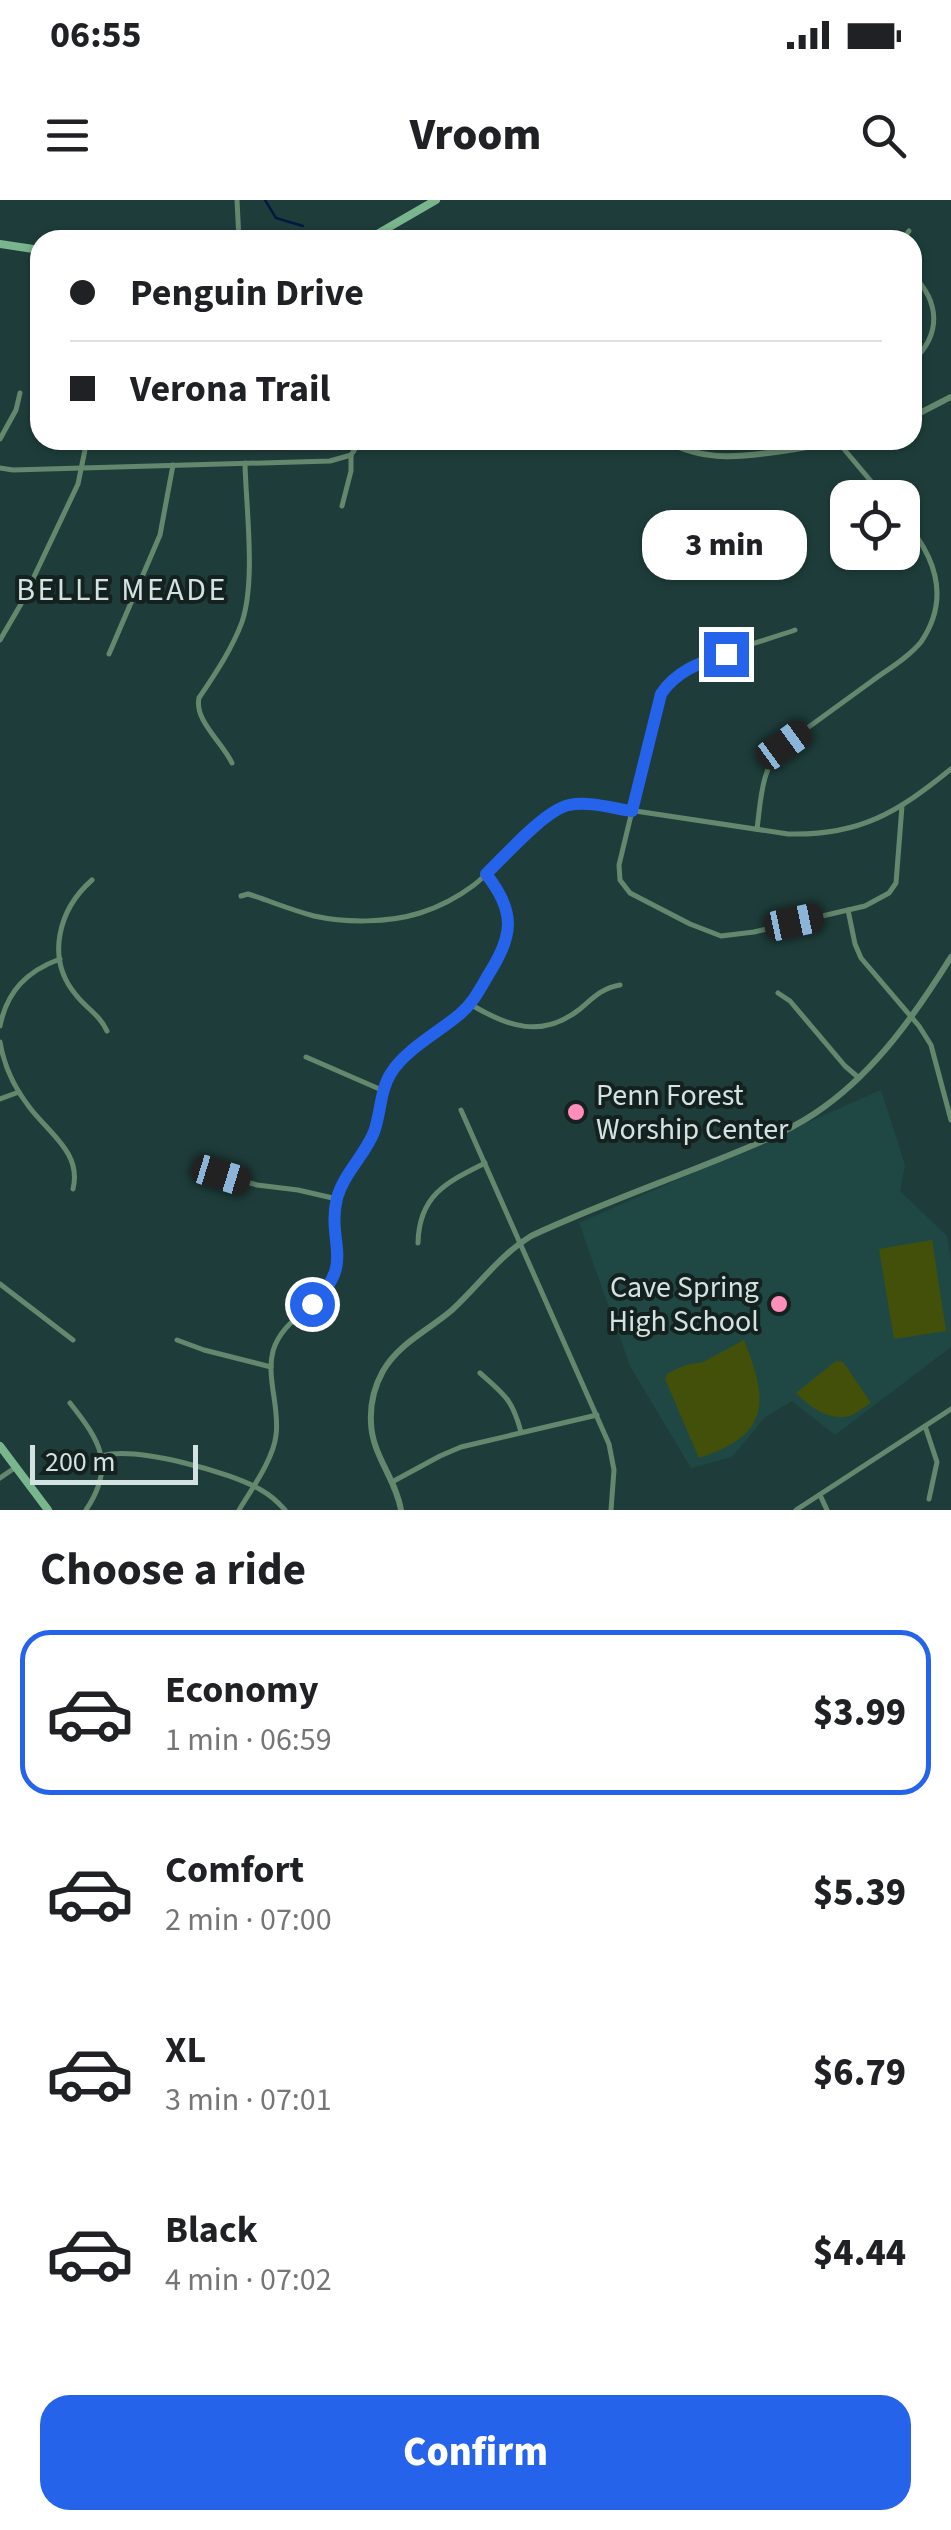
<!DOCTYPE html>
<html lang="en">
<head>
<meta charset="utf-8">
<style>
	:root { --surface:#fff; --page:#f6f6f6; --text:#202124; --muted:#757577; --line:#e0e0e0; --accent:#2563eb }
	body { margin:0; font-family:"Source Sans 3",sans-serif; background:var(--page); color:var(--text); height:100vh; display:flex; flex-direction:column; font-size:38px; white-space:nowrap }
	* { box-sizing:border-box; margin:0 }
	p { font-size:32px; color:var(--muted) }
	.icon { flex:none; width:55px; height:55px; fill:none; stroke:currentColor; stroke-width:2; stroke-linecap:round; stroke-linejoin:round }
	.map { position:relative; height:1310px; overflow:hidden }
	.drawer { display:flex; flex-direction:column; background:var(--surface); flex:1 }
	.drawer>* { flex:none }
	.top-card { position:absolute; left:30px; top:30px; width:892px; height:220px; border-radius:30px; box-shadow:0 2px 8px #0004; display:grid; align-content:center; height:220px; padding:0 40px; background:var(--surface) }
	.controls { position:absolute; left:830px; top:280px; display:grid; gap:20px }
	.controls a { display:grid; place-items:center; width:90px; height:90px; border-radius:20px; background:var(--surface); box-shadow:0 2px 8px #0004; font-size:50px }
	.scale { position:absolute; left:30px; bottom:25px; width:168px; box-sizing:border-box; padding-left:10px; border:5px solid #d2e3e1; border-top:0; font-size:28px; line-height:35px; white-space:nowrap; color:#d2e3e1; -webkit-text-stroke:8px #14211f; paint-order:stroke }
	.end { position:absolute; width:45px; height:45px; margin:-22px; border:12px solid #2563eb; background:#fff; box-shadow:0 0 0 5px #fff }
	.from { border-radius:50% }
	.bubble { position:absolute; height:70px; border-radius:30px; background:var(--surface); box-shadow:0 2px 8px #0004; font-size:32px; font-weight:800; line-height:70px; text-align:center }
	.car { position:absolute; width:30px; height:60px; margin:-30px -15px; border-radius:12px; box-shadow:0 0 8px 2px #0007; background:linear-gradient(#222 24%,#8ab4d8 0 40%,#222 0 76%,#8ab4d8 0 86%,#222 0) }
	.top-card b { display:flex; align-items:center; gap:35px; height:95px; font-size:38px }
	.top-card b+b { border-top:2px solid var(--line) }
	.top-card i { width:25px; height:25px; background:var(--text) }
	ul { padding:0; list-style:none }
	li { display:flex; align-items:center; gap:30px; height:165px; margin:0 20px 15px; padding:0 20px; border:5px solid transparent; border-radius:30px }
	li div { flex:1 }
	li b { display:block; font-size:38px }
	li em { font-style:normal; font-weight:800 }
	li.active { border-color:var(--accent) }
	li>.icon { width:90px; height:90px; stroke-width:1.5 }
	h2 { padding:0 40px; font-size:45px; line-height:120px }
	.primary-button { display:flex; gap:20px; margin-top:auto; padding:20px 40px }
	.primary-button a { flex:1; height:115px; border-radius:30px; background:var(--accent); color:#fff; font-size:40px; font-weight:800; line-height:115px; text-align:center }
	.status { display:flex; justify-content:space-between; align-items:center; height:70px; padding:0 50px; background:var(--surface); direction:ltr }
	.status svg { height:28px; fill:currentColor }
	header { display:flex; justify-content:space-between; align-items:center; height:130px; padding:0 40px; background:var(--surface); font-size:45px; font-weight:800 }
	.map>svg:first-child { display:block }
	.built { fill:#1f4845 }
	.garden { fill:#43500a }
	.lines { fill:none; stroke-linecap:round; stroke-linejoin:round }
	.stream { stroke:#001a3e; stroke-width:2.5 }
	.minor { stroke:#63886e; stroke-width:5 }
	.tertiary { stroke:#63886e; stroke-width:6 }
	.secondary { stroke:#7ab68d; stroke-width:8 }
	.route { stroke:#2563eb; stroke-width:12 }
	.poi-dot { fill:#ff8eba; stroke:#14211f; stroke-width:4 }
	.labels { text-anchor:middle; stroke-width:8; stroke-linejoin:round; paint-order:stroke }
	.poi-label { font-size:30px; fill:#d2e3e1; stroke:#14211f; text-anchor:start }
	.neighbourhood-label { font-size:32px; letter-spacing:2.5px; fill:#d2e3e1; stroke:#14211f }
</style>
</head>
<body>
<div class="status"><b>06:55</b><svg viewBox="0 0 49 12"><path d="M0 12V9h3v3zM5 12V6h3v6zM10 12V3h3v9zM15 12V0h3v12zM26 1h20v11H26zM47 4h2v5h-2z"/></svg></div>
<header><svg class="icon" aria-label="menu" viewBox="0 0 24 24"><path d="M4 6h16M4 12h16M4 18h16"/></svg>Vroom<svg class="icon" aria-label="search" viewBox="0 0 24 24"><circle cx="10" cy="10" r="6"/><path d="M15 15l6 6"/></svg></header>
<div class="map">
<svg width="951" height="1310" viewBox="0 0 951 1310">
	<rect width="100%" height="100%" fill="#1e3d3a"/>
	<!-- built -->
	<path class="built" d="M 881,890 L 905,965 L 900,991 L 947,1036 L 951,1061 L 951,1147 L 835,1235 L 792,1201 L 765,1217 L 732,1257 L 691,1268 L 630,1166 L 579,1023 Z"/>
	<!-- garden -->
	<g class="garden">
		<path d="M 932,1040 L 946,1131 L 894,1139 L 879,1049 Z"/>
		<path d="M 744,1140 C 769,1203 770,1235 699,1258 L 665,1179 L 668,1173 L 686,1165 L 703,1162 Z"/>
		<path d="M 836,1161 L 843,1162 L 871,1203 C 864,1207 856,1214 849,1216 C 828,1221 809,1206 796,1193 Z"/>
	</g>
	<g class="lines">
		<!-- stream -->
		<path class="stream" d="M 265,0 L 276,18 L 303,26"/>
		<!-- minor -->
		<g class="minor">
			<path d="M 237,0 L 239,40"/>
			<path d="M 902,40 L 909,31"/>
			<path d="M 912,74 C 940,102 942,134 912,162"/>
			<path d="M 0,239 L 16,210 L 20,193"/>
			<path d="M 838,242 L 885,298"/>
			<path d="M 0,268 L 13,270 L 330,261 L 351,255"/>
			<path d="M 342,306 L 351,271 L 351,255 L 361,240"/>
			<path d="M 795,430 C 764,441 698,458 675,476 C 667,483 662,493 658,503 L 619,665 L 620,680 L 630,693 L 690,724 L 721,736 L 754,732 L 865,706 L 889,693 L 896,683 L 902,606"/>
			<path d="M 0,440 L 21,404 L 78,284 L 87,240"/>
			<path d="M 109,454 L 160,335 L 173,265"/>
			<path d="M 232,563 C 222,542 194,520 199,498 C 215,474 232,449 242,422 C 256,380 246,309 245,263"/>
			<path d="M 757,629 C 761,599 761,567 784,545 C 813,524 843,502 872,481 C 888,469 908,458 921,442 C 951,398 935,355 902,318"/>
			<path d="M 92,680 C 59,709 45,758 76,795 C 86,808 100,815 107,831"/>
			<path d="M 241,696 L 248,694 C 270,701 291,710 314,716 C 346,723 388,723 420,713 C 439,707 458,697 474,685 C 509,657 541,602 589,604 L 788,634 C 860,636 898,612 951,569"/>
			<path d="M 848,710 L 855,744 L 861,758 L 919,826 L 931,845 L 951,920"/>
			<path d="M 778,793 L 790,801 L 845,866 L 859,878"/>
			<path d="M 470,804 C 508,827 542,839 580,809 C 593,798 602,788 620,785"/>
			<path d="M 0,826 C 7,791 27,771 60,759"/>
			<path d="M 0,842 C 4,866 15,889 30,908 C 49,933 82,953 73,989"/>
			<path d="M 306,857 L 384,891"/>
			<path d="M 0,899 L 19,892"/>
			<path d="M 461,910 L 609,1244 L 614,1270 L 611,1310"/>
			<path d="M 201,969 L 257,985 L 298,990 L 337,999"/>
			<path d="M 418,1043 C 419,995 447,982 485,963"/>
			<path d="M 0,1084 L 73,1140"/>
			<path d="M 177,1140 L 204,1150 L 271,1167"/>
			<path d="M 480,1173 C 505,1195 512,1199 521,1232"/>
			<path d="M 70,1203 C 100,1241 116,1265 86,1310"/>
			<path d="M 925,1226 L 937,1262 L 929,1299"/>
			<path d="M 102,1256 C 135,1246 231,1272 261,1290 C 270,1295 278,1302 285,1310"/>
			<path d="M 0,1278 L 16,1267"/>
			<path d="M 392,1282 L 440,1256 L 461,1247 L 597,1215"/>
			<path d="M 820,1295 L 827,1310"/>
			<path d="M 239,1310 C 251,1290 274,1258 276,1235 C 280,1208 266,1178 273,1151 C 283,1117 322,1106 335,1075 C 345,1050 331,1024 337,999 C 343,977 360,960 370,939 C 379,921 379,899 387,880 C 398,854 438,833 460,814 C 472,804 479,791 487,778 C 512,736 518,714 486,674"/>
			<path d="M 796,1310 L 951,1209"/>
		</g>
		<!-- tertiary -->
		<g class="tertiary">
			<path d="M 912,217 L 951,197"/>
			<path d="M 664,240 C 705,263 745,257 789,250 C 808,247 826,244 845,240"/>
			<path d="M 401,1310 C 396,1279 372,1255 371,1223 C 370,1205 374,1187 383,1171 C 399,1143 429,1130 452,1110 C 479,1085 500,1055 531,1036 C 593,1007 658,984 722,958 C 756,944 793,930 824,907 C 878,868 916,813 951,757"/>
		</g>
		<!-- secondary -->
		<g class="secondary">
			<path d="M 356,40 L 379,33 L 436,0"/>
			<path d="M 0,44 L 40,50"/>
			<path d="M 0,1246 L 48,1310"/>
		</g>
	</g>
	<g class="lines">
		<!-- route -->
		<path class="route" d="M 312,1104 C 357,1062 326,1044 337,998 C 344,973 365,955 374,932 C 381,913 380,890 391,873 C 405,850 439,832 460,814 C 472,804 479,791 487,777 C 512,737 518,714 486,674 C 505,656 545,610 569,605 C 589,601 612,608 632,611 L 661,494 C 677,470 700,463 726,454"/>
	</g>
	<!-- markers -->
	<g class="poi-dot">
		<circle cx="576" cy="912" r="10"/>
		<circle cx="779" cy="1104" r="10"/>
	</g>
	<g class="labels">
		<!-- poi labels -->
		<g class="poi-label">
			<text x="596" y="905">Penn Forest<tspan x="596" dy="34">Worship Center</tspan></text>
			<text x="759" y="1097" text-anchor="end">Cave Spring<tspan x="759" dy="34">High School</tspan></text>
		</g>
		<!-- neighbourhood labels -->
		<g class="neighbourhood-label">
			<text x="122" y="400">BELLE MEADE</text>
		</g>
	</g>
</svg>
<div class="controls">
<a><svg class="icon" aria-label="locate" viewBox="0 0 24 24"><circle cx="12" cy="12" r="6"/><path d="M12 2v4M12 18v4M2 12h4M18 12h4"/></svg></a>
</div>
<div class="scale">200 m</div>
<i class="end from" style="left:312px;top:1104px"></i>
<i class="end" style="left:726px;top:454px"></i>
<div class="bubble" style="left:642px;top:310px;width:165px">3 min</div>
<i class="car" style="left:784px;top:545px;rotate:54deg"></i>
<i class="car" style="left:794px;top:722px;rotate:78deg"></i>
<i class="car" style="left:221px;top:975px;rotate:107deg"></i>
<div class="top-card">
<b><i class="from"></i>Penguin Drive</b>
<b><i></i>Verona Trail</b>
</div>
</div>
<section class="drawer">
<h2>Choose a ride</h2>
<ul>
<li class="active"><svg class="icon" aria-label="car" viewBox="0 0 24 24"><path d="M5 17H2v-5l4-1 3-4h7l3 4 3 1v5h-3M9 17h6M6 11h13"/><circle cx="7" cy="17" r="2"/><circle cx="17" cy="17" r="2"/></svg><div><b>Economy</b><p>1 min · 06:59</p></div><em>$3.99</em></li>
<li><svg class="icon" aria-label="car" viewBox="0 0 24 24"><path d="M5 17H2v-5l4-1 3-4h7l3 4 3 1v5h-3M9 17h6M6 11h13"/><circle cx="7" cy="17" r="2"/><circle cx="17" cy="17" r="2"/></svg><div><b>Comfort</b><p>2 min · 07:00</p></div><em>$5.39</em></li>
<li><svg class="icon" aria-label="car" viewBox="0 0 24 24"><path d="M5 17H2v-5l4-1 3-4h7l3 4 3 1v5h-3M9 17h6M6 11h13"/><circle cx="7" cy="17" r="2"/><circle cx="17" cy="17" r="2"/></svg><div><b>XL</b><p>3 min · 07:01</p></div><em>$6.79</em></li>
<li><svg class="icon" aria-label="car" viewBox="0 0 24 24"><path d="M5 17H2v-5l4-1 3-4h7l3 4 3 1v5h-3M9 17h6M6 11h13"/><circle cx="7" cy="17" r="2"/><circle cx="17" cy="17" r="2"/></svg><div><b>Black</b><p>4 min · 07:02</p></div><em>$4.44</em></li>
</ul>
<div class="primary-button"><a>Confirm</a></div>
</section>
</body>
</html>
